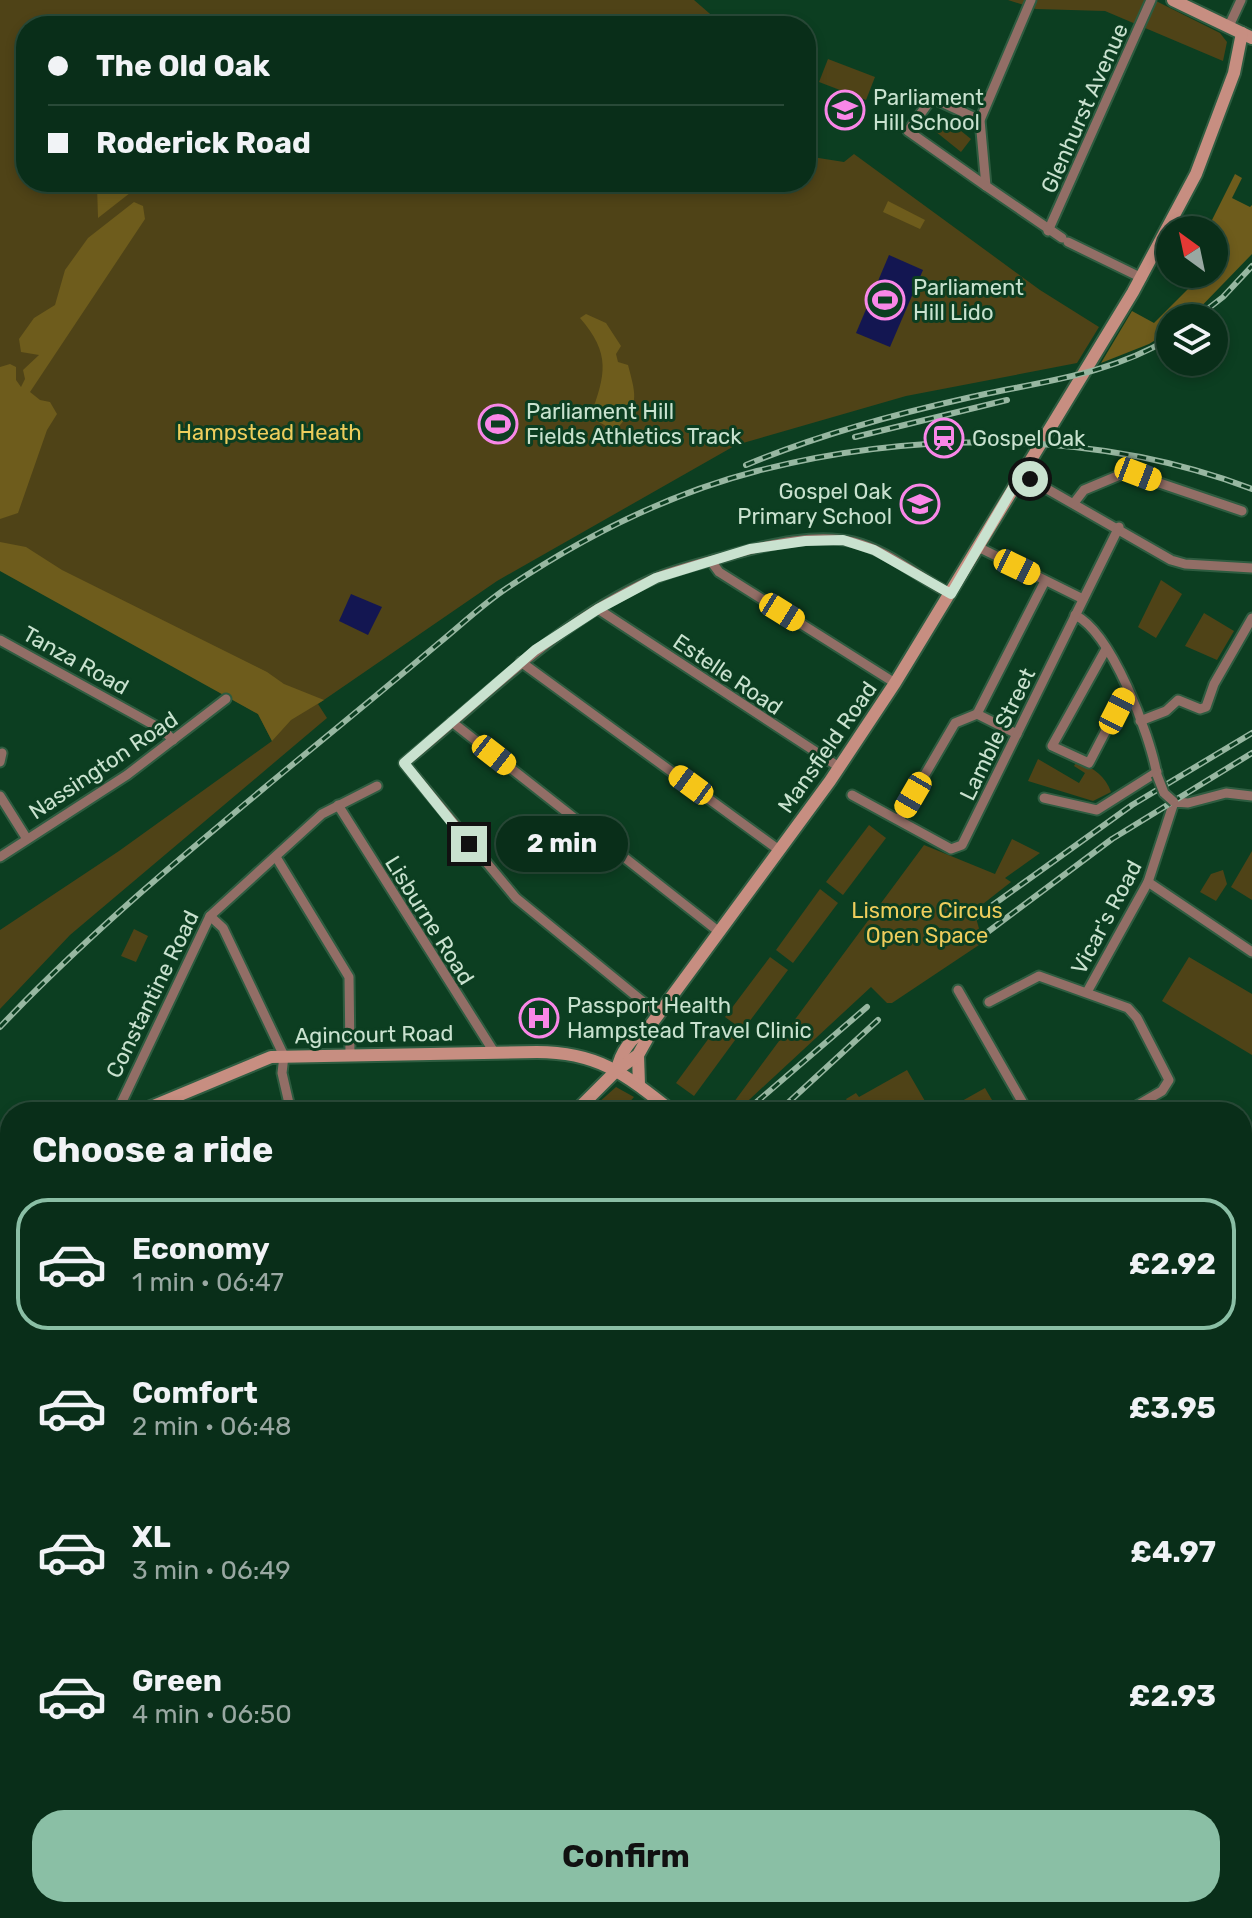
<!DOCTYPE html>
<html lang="en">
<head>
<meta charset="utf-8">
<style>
	:root { --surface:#092e19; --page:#123622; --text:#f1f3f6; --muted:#99a8a2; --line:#294a38; --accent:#8abfa5 }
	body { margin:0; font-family:Rubik,sans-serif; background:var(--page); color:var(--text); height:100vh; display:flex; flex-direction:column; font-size:30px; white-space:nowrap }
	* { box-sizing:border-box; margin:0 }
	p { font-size:26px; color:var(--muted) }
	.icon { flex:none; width:44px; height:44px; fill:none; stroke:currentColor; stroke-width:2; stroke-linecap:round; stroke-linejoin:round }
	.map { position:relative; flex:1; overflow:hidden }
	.side { position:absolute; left:0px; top:1102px; width:1252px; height:816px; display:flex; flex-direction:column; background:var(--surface); border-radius:32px 32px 0 0; box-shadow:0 4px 12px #0003,0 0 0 2px var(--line) }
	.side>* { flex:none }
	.top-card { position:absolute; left:16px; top:16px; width:800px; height:176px; border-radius:32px; box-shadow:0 4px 12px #0003,0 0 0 2px var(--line); display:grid; align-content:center; height:176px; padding:0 32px; background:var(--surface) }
	.needle { width:52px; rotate:327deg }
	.buttons { position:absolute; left:1156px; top:216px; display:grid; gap:16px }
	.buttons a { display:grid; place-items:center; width:72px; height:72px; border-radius:50%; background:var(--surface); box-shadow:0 4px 12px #0003,0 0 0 2px var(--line); font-size:40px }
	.end { position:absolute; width:36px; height:36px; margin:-18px; border:10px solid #c9e2cf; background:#111; box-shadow:0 0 0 4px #111 }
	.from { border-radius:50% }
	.bubble { position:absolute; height:56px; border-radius:28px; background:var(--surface); box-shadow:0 4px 12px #0003,0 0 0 2px var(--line); font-size:26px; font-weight:700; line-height:56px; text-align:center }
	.car { position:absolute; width:24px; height:48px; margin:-24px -12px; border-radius:10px; box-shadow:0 0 6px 2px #0007; background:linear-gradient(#f5c518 24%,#345 0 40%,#f5c518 0 76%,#345 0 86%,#f5c518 0) }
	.top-card b { display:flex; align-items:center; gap:28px; height:76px; font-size:30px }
	.top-card b+b { border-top:2px solid var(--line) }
	.top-card i { width:20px; height:20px; background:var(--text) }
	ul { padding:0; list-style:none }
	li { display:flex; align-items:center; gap:24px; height:132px; margin:0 16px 12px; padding:0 16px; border:4px solid transparent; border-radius:32px }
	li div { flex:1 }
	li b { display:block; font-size:30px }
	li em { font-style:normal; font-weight:700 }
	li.active { border-color:var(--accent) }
	li>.icon { width:72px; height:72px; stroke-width:1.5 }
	h2 { padding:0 32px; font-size:36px; line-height:96px }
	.action { display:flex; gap:16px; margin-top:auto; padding:16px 32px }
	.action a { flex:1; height:92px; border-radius:32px; background:var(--accent); color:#111; font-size:32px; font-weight:700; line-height:92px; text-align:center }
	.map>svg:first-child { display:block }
	.green { fill:#4f4317 }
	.forest { fill:#6e5c1c }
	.water { fill:#131651 }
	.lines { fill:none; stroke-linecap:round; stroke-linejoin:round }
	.street-casing { stroke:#2e5c40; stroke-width:13 }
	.secondary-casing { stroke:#2e5c40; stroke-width:16 }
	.primary-casing { stroke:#2e5c40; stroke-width:18 }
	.street { stroke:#926e66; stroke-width:9 }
	.secondary { stroke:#c78e81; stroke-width:12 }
	.primary { stroke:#efa696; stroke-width:14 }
	.rail-casing { stroke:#97b7a1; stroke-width:6 }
	.rail { stroke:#0c3e21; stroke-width:3; stroke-dasharray:9; stroke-linecap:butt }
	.street-bridge-casing { stroke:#2e5c40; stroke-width:13; stroke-linecap:butt }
	.street-bridge { stroke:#926e66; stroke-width:9 }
	.route { stroke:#c9e2cf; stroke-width:10 }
	.labels { text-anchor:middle; stroke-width:6; stroke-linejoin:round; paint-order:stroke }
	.poi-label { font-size:22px; fill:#c9e2cf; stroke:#0c3e21; text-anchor:start }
	.street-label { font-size:22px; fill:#c9e2cf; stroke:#0c3e21 }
	.park-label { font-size:22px; fill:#eecd5c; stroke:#0c3e21 }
</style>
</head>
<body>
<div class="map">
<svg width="1252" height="1918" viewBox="0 0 1252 1918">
	<rect width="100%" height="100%" fill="#0c3e21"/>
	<!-- green -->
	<g class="green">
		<path d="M 0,0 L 694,0 L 724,26 L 26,26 L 26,182 L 806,182 L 806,156 L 844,162 L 854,154 L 1040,290 L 1099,327 L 1077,363 L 906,396 L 736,445 L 497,581 L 318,704 L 327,718 L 70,935 L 0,1009 L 0,930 L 119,851 L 272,741 L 258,714 L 0,568 Z"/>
		<path d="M 1008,0 L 1154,0 L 1220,33 L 1227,42 L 1223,61 L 1105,11 L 1036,9 Z"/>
		<path d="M 828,59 L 875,77 L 866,100 L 819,82 Z"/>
		<path d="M 940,114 L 971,139 L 961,152 L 930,127 Z"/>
		<path d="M 1161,580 L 1182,594 L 1156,638 L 1138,627 Z"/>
		<path d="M 1204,613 L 1234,631 L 1217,660 L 1185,646 Z"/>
		<path d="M 1038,759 L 1079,783 L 1085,773 L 1074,766 L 1077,761 C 1093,768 1105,775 1111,792 L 1093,801 L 1028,781 Z"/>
		<path d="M 869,825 L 886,838 L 843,895 L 826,882 Z"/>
		<path d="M 1012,839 L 1040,853 L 1005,878 L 1011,882 L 974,911 L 980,932 L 977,942 L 982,943 L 892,1003 L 887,1003 L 871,987 L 736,1112 L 731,1112 L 734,1109 L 731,1106 L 924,845 L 995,874 Z"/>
		<path d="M 1252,851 L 1252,900 L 1231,887 Z"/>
		<path d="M 1223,870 L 1227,884 L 1216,901 L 1200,892 L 1211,874 Z"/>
		<path d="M 820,889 L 838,903 L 793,963 L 776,950 Z"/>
		<path d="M 134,929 L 148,936 L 136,962 L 121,956 Z"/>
		<path d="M 770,957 L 788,970 L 743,1030 L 725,1017 Z"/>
		<path d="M 1189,957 L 1252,994 L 1252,1055 L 1162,1001 Z"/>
		<path d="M 720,1023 L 738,1036 L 694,1096 L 676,1083 Z"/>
		<path d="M 907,1070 L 929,1108 L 923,1112 L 854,1112 L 846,1099 L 856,1093 L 859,1097 Z"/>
		<path d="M 616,1087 L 634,1097 L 621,1112 L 588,1112 Z"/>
		<path d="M 985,1088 L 999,1112 L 941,1112 L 946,1110 Z"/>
		<path d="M 1242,1136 L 1252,1142 L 1252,1203 L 1242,1220 Z"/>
		<path d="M 641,1908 L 641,1918 L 580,1918 L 577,1909 Z"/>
	</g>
	<!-- forest -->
	<g class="forest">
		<path d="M 1235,174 L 1242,178 L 1232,198 L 1250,207 L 1252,205 L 1252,254 L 1190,318 L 1170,318 L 1170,331 L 1149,344 L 1101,363 L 1132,311 L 1154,323 L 1203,274 L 1214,274 L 1214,263 L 1221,255 L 1214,251 L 1214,230 L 1207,230 Z"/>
		<path d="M 104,182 L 144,182 L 98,218 L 97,186 Z"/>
		<path d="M 888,201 L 925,220 L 920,229 L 883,212 Z"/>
		<path d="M 134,202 L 143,206 L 145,219 L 30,392 L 40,400 L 50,402 L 57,414 L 47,430 L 18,513 L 0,519 L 0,367 L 10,364 L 16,367 L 16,380 L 21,387 L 25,379 L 23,370 L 39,355 L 21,352 L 19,339 L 34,318 L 55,305 L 65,270 L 88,238 Z"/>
		<path d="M 586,314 L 606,323 L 621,346 L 616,354 L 618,362 L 628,365 C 637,399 639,404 615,431 L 590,417 C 606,374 611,354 580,318 Z"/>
		<path d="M 0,542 L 26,547 L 62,570 L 267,672 L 284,684 L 324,700 L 291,720 L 272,741 L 258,714 L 0,571 Z"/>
	</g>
	<!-- water -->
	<g class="water">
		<path d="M 889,255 L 923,270 L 890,347 L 856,333 Z"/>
		<path d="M 351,594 L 382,607 L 368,635 L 339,621 Z"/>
	</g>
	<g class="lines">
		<defs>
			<g id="street">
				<path d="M 1031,0 L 980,120 L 986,186 L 1062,238"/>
				<path d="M 1229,26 L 1241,0"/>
				<path d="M 980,120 L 932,98 L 908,131 L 986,186"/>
				<path d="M 1048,231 L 1151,0"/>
				<path d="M 1068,242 L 1142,278"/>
				<path d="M 1021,474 L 1171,560 L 1185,564 L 1252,568"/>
				<path d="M 1074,503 L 1084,490 L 1127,472 L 1242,511"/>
				<path d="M 978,547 L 1083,599"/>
				<path d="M 711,561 L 719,572 L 895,683"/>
				<path d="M 598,609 L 839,767"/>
				<path d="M 1075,615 C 1112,633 1150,735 1157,775"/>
				<path d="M 0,640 L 163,730 L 173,740"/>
				<path d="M 1106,649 L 1052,746 L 1089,763 L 1127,690"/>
				<path d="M 521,662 L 779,850"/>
				<path d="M 977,714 L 1045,581"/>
				<path d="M 977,714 L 1017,734"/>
				<path d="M 1140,721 L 1166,711 L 1178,700 L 1200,709 L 1206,707 L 1214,684 L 1252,618"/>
				<path d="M 452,722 L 718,931"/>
				<path d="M 0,762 L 2,753"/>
				<path d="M 852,795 L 951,849 L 962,845 L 1119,527"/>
				<path d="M 0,796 L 27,839"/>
				<path d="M 1044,798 L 1097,810 L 1157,772"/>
				<path d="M 338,805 L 494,1052"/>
				<path d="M 899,819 L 955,723 L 977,714"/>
				<path d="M 0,857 L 127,775 L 226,699"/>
				<path d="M 276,857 L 349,977 L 350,1054"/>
				<path d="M 1148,882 L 1252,952"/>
				<path d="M 210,916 L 223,928 L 284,1056 L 282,1073 L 291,1112"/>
				<path d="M 958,990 L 1028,1112"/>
				<path d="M 1087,992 L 1148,882 L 1174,802 L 1188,803 L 1226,793 L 1252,796"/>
				<path d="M 989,1002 L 1039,976 L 1128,1008 L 1137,1018 L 1169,1080 L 1162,1091 L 1126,1112"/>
				<path d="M 658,1014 L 516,898 L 404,763 C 485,698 556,622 653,579 C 678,568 708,562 734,554 C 770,544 817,533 854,542 C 889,551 919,578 951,594"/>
				<path d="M 117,1112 L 210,916 L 322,814 L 377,786"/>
				<path d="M 1242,1354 L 1252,1336"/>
				<path d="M 1242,1403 L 1252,1402"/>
				<path d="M 1242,1587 L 1252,1615"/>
				<path d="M 1242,1735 L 1252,1745"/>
				<path d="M 0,1760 L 10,1715"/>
				<path d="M 112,1908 L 147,1918"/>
				<path d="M 288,1908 L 290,1918"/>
				<path d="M 370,1908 L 371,1918"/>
				<path d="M 503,1908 L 504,1918"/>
				<path d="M 214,1918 L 218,1908 L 253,1918"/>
				<path d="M 262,1918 L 265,1908"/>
				<path d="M 694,1918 L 695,1908"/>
				<path d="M 1155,1918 L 1156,1908"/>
			</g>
			<g id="secondary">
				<path d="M 1173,0 L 1252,38"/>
				<path d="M 638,1055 L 639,1085"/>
				<path d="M 617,1070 C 620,1054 631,1036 647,1030 L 830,781 L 895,683 L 1133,292 L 1196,174 L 1234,73 L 1242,33"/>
				<path d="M 139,1112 L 271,1057 L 537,1052 C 599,1052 626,1075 673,1112"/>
				<path d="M 575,1112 L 617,1070 L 638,1055 L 647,1039 L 647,1030"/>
				<path d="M 1242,1246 L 1252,1252"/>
				<path d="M 0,1273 L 10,1290"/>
				<path d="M 66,1918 L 68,1908"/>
				<path d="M 937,1918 L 937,1908"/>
			</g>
			<g id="primary">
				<path d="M 0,1671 L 10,1674"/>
				<path d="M 1242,1882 L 1252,1881"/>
			</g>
		</defs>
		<!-- street casing -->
		<use href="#street" class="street-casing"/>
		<!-- secondary casing -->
		<use href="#secondary" class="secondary-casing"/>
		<!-- primary casing -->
		<use href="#primary" class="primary-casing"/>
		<!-- street -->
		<use href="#street" class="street"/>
		<!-- secondary -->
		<use href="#secondary" class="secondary"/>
		<!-- primary -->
		<use href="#primary" class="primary"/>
		<defs>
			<g id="rail">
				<path d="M 1196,318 L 1223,297 L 1252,266"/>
				<path d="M 855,437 L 1007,400"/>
				<path d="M 746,465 C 818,435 891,415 967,398 C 1036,382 1108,376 1170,338"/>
				<path d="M 976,917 L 1132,805 L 1252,733"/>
				<path d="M 981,937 L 1112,839 L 1252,753"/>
				<path d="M 0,1027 C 94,928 199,842 304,755 C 349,718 394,681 439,643 C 461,625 483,604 507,588 C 583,537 668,494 757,471 C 916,430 1098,430 1252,489"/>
				<path d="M 745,1112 L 867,1007"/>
				<path d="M 778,1112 L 878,1020"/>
			</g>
		</defs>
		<!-- rail casing -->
		<use href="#rail" class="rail-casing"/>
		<!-- rail -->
		<use href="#rail" class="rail"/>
		<defs>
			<path id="street-bridge" d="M 1157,775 L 1164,793 L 1174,802"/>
		</defs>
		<!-- street-bridge casing -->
		<use href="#street-bridge" class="street-bridge-casing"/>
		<!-- street-bridge -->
		<use href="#street-bridge" class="street-bridge"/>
	</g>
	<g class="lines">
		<!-- route -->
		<path class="route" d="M 469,844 L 404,763 L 535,650 L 598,609 L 656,578 L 750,549 L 805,541 L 843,540 L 874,550 L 951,594 L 1021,474 L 1030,479"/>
	</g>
	<!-- icons -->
	<defs>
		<symbol id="school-ring" viewBox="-11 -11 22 22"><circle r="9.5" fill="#0c3e21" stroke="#f987e8" stroke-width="1.5"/><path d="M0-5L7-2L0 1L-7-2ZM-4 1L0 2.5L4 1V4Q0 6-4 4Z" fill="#f987e8"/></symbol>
		<symbol id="stadium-ring" viewBox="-11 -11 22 22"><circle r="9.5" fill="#0c3e21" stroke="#f987e8" stroke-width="1.5"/><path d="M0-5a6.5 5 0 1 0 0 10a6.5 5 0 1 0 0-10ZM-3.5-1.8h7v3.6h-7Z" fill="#f987e8"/></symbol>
		<symbol id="station-ring" viewBox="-11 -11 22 22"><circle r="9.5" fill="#0c3e21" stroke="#f987e8" stroke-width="1.5"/><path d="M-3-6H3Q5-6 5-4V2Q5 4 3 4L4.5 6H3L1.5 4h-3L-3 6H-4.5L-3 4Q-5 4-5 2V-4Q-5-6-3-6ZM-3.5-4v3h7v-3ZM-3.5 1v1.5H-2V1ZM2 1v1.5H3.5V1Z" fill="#f987e8"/></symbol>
		<symbol id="hospital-ring" viewBox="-11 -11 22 22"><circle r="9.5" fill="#0c3e21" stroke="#f987e8" stroke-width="1.5"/><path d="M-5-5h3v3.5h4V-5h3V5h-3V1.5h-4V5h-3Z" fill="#f987e8"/></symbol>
	</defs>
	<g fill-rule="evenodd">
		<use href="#school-ring" x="823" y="88" width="44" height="44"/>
		<use href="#stadium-ring" x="863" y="278" width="44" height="44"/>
		<use href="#stadium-ring" x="476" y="402" width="44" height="44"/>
		<use href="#station-ring" x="922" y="416" width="44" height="44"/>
		<use href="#school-ring" x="898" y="482" width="44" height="44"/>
		<use href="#hospital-ring" x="517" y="996" width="44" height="44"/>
	</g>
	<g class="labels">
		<!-- poi labels -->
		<g class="poi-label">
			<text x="873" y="105">Parliament<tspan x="873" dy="25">Hill School</tspan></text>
			<text x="913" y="295">Parliament<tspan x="913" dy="25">Hill Lido</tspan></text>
			<text x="526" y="419">Parliament Hill<tspan x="526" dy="25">Fields Athletics Track</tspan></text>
			<text x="972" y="446">Gospel Oak</text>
			<text x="892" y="499" text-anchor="end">Gospel Oak<tspan x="892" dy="25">Primary School</tspan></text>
			<text x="567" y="1013">Passport Health<tspan x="567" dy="25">Hampstead Travel Clinic</tspan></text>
		</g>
		<!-- street labels -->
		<g class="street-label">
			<text transform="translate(1084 108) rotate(-66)" y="8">Glenhurst Avenue</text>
			<text transform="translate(76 660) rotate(29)" y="8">Tanza Road</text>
			<text transform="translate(728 674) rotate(34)" y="8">Estelle Road</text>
			<text transform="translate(997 734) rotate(-64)" y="8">Lamble Street</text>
			<text transform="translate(827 747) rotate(-55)" y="8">Mansfield Road</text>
			<text transform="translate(103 765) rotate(-34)" y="8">Nassington Road</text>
			<text transform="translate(1106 917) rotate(-62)" y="8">Vicar's Road</text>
			<text transform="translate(430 920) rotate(58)" y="8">Lisburne Road</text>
			<text transform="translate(152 994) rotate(-64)" y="8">Constantine Road</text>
			<text transform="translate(374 1034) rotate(-1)" y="8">Agincourt Road</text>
		</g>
		<!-- park labels -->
		<g class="park-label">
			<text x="269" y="440">Hampstead Heath</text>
			<text x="927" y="918">Lismore Circus<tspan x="927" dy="25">Open Space</tspan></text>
		</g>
	</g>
</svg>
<div class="buttons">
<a><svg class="needle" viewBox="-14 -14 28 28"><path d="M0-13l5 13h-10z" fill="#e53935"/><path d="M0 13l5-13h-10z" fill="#99a8a2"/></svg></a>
<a><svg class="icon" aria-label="layers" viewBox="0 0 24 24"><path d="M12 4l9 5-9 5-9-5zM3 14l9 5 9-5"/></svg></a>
</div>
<i class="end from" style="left:1030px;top:479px"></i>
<i class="end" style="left:469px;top:844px"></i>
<div class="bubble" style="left:496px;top:816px;width:132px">2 min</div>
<i class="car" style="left:1138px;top:474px;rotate:111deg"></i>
<i class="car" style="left:1017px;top:567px;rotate:116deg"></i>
<i class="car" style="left:782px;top:612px;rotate:122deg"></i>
<i class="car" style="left:1117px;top:711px;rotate:27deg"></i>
<i class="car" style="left:494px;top:755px;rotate:128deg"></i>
<i class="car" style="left:691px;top:785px;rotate:306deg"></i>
<i class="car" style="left:913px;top:795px;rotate:210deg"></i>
<div class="top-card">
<b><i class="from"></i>The Old Oak</b>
<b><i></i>Roderick Road</b>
</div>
<section class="side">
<h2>Choose a ride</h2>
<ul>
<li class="active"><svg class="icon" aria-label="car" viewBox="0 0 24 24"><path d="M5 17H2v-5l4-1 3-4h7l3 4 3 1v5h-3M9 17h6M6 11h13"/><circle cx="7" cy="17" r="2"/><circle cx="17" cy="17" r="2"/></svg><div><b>Economy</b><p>1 min · 06:47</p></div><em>£2.92</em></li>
<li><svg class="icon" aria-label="car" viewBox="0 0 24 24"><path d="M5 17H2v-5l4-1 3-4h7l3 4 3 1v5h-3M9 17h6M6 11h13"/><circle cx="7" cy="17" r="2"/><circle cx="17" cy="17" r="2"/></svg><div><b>Comfort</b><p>2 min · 06:48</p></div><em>£3.95</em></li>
<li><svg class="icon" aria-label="car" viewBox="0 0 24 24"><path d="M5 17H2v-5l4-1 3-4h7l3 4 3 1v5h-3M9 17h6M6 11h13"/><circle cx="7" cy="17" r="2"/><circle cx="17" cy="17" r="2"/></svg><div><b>XL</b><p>3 min · 06:49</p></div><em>£4.97</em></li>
<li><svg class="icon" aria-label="car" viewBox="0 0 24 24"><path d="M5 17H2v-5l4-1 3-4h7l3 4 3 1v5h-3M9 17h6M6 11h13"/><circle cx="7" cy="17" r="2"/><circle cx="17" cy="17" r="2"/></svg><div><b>Green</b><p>4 min · 06:50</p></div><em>£2.93</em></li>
</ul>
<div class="action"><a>Confirm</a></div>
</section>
</div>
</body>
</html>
